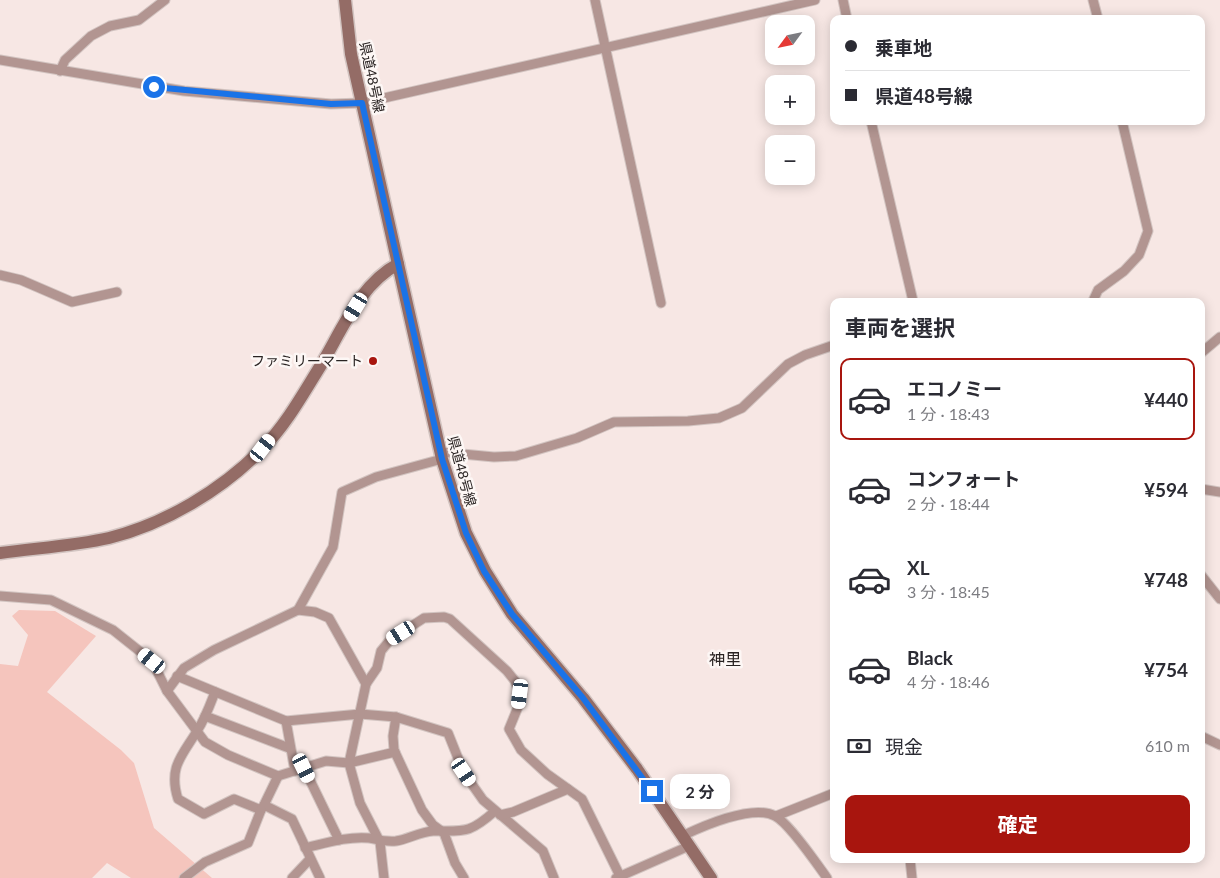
<!DOCTYPE html>
<html lang="ja">
<head>
<meta charset="utf-8">
<style>
	:root { --surface:#fff; --page:#f2f2f3; --text:#2b2b33; --muted:#7c7c81; --line:#e1e1e2; --accent:#a8150e }
	body { margin:0; font-family:Lato,"Noto Sans JP",sans-serif; background:var(--page); color:var(--text); height:100vh; display:flex; flex-direction:column; font-size:19px; white-space:nowrap }
	* { box-sizing:border-box; margin:0 }
	p { font-size:16px; color:var(--muted) }
	.icon { flex:none; width:28px; height:28px; fill:none; stroke:currentColor; stroke-width:2; stroke-linecap:round; stroke-linejoin:round }
	.map { position:relative; flex:1; overflow:hidden }
	.details { position:absolute; left:830px; top:298px; width:375px; height:565px; display:flex; flex-direction:column; background:var(--surface); border-radius:10px; box-shadow:0 2px 12px #0003 }
	.details>* { flex:none }
	.guide { position:absolute; left:830px; top:15px; width:375px; height:110px; border-radius:10px; box-shadow:0 2px 12px #0003; display:grid; align-content:center; height:110px; padding:0 15px; background:var(--surface) }
	.needle { width:32px; rotate:237deg }
	.buttons { position:absolute; left:765px; top:15px; display:grid; gap:10px }
	.buttons a { display:grid; place-items:center; width:50px; height:50px; border-radius:10px; background:var(--surface); box-shadow:0 2px 12px #0003; font-size:25px }
	.end { position:absolute; width:22px; height:22px; margin:-11px; border:6px solid #1a73e8; background:#fff; box-shadow:0 0 0 2px #fff }
	.from { border-radius:50% }
	.bubble { position:absolute; height:35px; border-radius:10px; background:var(--surface); box-shadow:0 2px 12px #0003; font-size:16px; font-weight:700; line-height:35px; text-align:center }
	.car { position:absolute; width:15px; height:30px; margin:-15px -8px; border-radius:6px; box-shadow:0 0 4px 1px #0007; background:linear-gradient(#fff 24%,#345 0 40%,#fff 0 76%,#345 0 86%,#fff 0) }
	.guide b { display:flex; align-items:center; gap:18px; height:48px; font-size:19px }
	.guide b+b { border-top:1px solid var(--line) }
	.guide i { width:12px; height:12px; background:var(--text) }
	ul { padding:0; list-style:none }
	li { display:flex; align-items:center; gap:15px; height:82px; margin:0 10px 8px; padding:0 5px; border:2px solid transparent; border-radius:10px }
	li div { flex:1 }
	li b { display:block; font-size:19px }
	li em { font-style:normal; font-weight:700 }
	li.active { border-color:var(--accent) }
	li>.icon { width:45px; height:45px; stroke-width:1.5 }
	h2 { padding:0 15px; font-size:22px; line-height:60px }
	.pay { display:flex; align-items:center; gap:12px; height:55px; padding:0 15px; font-size:19px }
	.pay p { margin-inline-start:auto }
	.primary-button { display:flex; gap:10px; margin-top:auto; padding:10px 15px }
	.primary-button a { flex:1; height:58px; border-radius:10px; background:var(--accent); color:#fff; font-size:20px; font-weight:700; line-height:58px; text-align:center }
	.map>svg:first-child { display:block }
	.green { fill:#f5c5bd }
	.lines { fill:none; stroke-linecap:round; stroke-linejoin:round }
	.street-casing { stroke:#d2c4c1; stroke-width:11 }
	.secondary-casing { stroke:#d2c4c1; stroke-width:15 }
	.street { stroke:#b29591; stroke-width:9 }
	.secondary { stroke:#946c66; stroke-width:12 }
	.route { stroke:#1a73e8; stroke-width:6 }
	.poi-dot { fill:#a8150e; stroke:#fdf7f5; stroke-width:2 }
	.labels { text-anchor:middle; stroke-width:5; stroke-linejoin:round; paint-order:stroke }
	.street-label { font-size:14px; fill:#292322; stroke:#fdf7f5 }
	.poi-label { font-size:14px; fill:#292322; stroke:#fdf7f5; text-anchor:end }
	.quarter-label { font-size:16px; fill:#292322; stroke:#fdf7f5 }
</style>
</head>
<body>
<div class="map">
<svg width="1220" height="878" viewBox="0 0 1220 878">
	<rect width="100%" height="100%" fill="#f7e7e4"/>
	<!-- green -->
	<path class="green" d="M 19,610 L 55,611 L 96,636 L 47,692 L 121,750 L 134,763 L 154,828 L 212,878 L 131,878 L 107,863 L 92,878 L 0,878 L 0,664 L 18,666 L 28,635 L 12,616 Z"/>
	<g class="lines">
		<defs>
			<g id="street">
				<path d="M 595,0 L 661,303"/>
				<path d="M 843,0 L 847,19"/>
				<path d="M 1093,0 L 1098,19"/>
				<path d="M 0,60 L 184,91 L 331,104 L 362,103 L 815,0"/>
				<path d="M 60,71 L 65,60 L 91,36 L 110,26 L 139,20 L 165,0"/>
				<path d="M 871,121 L 913,301"/>
				<path d="M 0,275 L 21,280 L 72,302 L 117,292"/>
				<path d="M 1093,301 L 1098,290 L 1124,271 L 1139,255 L 1148,231 L 1122,121"/>
				<path d="M 1201,353 L 1220,337"/>
				<path d="M 441,452 L 494,457 L 516,456 L 577,438 L 614,422 L 688,421 L 719,418 L 742,408 L 788,364 L 805,355 L 834,345"/>
				<path d="M 1201,489 L 1220,492"/>
				<path d="M 1201,575 L 1220,599"/>
				<path d="M 0,596 L 51,600 L 113,630 L 152,661 L 167,691 L 205,742 L 228,755 L 278,776 L 326,761 L 349,763 L 395,752"/>
				<path d="M 298,610 L 333,547 L 342,492 L 376,477 L 442,459"/>
				<path d="M 177,676 L 286,721 L 360,714 L 396,717 L 448,733 L 464,773 L 483,800 L 543,851 L 554,878"/>
				<path d="M 366,684 L 377,668 L 381,651 L 390,640 L 424,618 L 444,617 L 450,619 L 507,671 L 515,681 L 520,694 L 518,707 L 509,729 L 521,750 L 547,774 L 582,799 L 620,876"/>
				<path d="M 167,691 L 184,668 L 214,650 L 298,610 L 315,612 L 329,618 L 366,684 L 349,763 L 360,803 L 380,842 L 384,878"/>
				<path d="M 215,692 C 210,705 205,719 197,731 C 182,756 168,767 178,799 L 204,814 L 234,799 L 261,810 L 264,805"/>
				<path d="M 205,716 L 289,748"/>
				<path d="M 396,717 L 393,736 L 394,750 L 422,810 L 433,825 L 444,833 L 455,863 L 464,878"/>
				<path d="M 286,721 L 295,771"/>
				<path d="M 1201,736 L 1220,745"/>
				<path d="M 304,768 L 339,840"/>
				<path d="M 278,776 L 264,805 L 292,819 L 320,878"/>
				<path d="M 500,815 L 513,812 L 568,789"/>
				<path d="M 776,816 L 834,793"/>
				<path d="M 682,836 C 703,826 753,804 775,816 C 789,823 817,864 827,878"/>
				<path d="M 305,848 C 326,843 348,836 369,838 C 379,840 386,842 396,841 C 408,839 420,832 433,831 C 465,831 469,834 495,811"/>
				<path d="M 910,859 L 912,878"/>
				<path d="M 184,878 L 205,862 L 248,843 L 261,810"/>
				<path d="M 292,878 L 310,859"/>
				<path d="M 616,878 L 689,846"/>
			</g>
			<g id="secondary">
				<path d="M 345,0 L 351,54 L 398,264 L 442,459 L 466,533 L 485,571 L 512,614 L 583,698 L 637,769 L 711,878"/>
				<path d="M 0,553 C 36,548 74,546 109,538 C 165,524 222,490 262,449 C 286,425 303,394 321,365 C 342,330 360,284 398,264"/>
			</g>
		</defs>
		<!-- street casing -->
		<use href="#street" class="street-casing"/>
		<!-- secondary casing -->
		<use href="#secondary" class="secondary-casing"/>
		<!-- street -->
		<use href="#street" class="street"/>
		<!-- secondary -->
		<use href="#secondary" class="secondary"/>
	</g>
	<g class="lines">
		<!-- route -->
		<path class="route" d="M 154,87 L 331,104 L 362,103 L 442,459 L 466,533 L 484,571 L 512,614 L 583,698 L 652,791"/>
	</g>
	<!-- markers -->
	<circle class="poi-dot" cx="373" cy="361" r="5"/>
	<g class="labels">
		<!-- street labels -->
		<g class="street-label">
			<text transform="translate(372 77) rotate(78)" y="5">県道48号線</text>
			<text transform="translate(462 471) rotate(75)" y="5">県道48号線</text>
		</g>
		<!-- poi labels -->
		<g class="poi-label">
			<text x="363" y="366">ファミリーマート</text>
		</g>
		<!-- quarter labels -->
		<g class="quarter-label">
			<text x="725" y="665">神里</text>
		</g>
	</g>
</svg>
<div class="buttons">
<a><svg class="needle" viewBox="-14 -14 28 28"><path d="M0-13l5 13h-10z" fill="#e53935"/><path d="M0 13l5-13h-10z" fill="#7c7c81"/></svg></a>
<a>+</a>
<a>−</a>
</div>
<i class="end from" style="left:154px;top:87px"></i>
<i class="end" style="left:652px;top:791px"></i>
<div class="bubble" style="left:670px;top:774px;width:60px">2 分</div>
<i class="car" style="left:356px;top:307px;rotate:211deg"></i>
<i class="car" style="left:263px;top:448px;rotate:38deg"></i>
<i class="car" style="left:401px;top:633px;rotate:238deg"></i>
<i class="car" style="left:152px;top:661px;rotate:309deg"></i>
<i class="car" style="left:520px;top:694px;rotate:187deg"></i>
<i class="car" style="left:304px;top:768px;rotate:154deg"></i>
<i class="car" style="left:464px;top:772px;rotate:146deg"></i>
<div class="guide">
<b><i class="from"></i>乗車地</b>
<b><i></i>県道48号線</b>
</div>
<section class="details">
<h2>車両を選択</h2>
<ul>
<li class="active"><svg class="icon" aria-label="car" viewBox="0 0 24 24"><path d="M5 17H2v-5l4-1 3-4h7l3 4 3 1v5h-3M9 17h6M6 11h13"/><circle cx="7" cy="17" r="2"/><circle cx="17" cy="17" r="2"/></svg><div><b>エコノミー</b><p>1 分 · 18:43</p></div><em>¥440</em></li>
<li><svg class="icon" aria-label="car" viewBox="0 0 24 24"><path d="M5 17H2v-5l4-1 3-4h7l3 4 3 1v5h-3M9 17h6M6 11h13"/><circle cx="7" cy="17" r="2"/><circle cx="17" cy="17" r="2"/></svg><div><b>コンフォート</b><p>2 分 · 18:44</p></div><em>¥594</em></li>
<li><svg class="icon" aria-label="car" viewBox="0 0 24 24"><path d="M5 17H2v-5l4-1 3-4h7l3 4 3 1v5h-3M9 17h6M6 11h13"/><circle cx="7" cy="17" r="2"/><circle cx="17" cy="17" r="2"/></svg><div><b>XL</b><p>3 分 · 18:45</p></div><em>¥748</em></li>
<li><svg class="icon" aria-label="car" viewBox="0 0 24 24"><path d="M5 17H2v-5l4-1 3-4h7l3 4 3 1v5h-3M9 17h6M6 11h13"/><circle cx="7" cy="17" r="2"/><circle cx="17" cy="17" r="2"/></svg><div><b>Black</b><p>4 分 · 18:46</p></div><em>¥754</em></li>
</ul>
<div class="pay"><svg class="icon" aria-label="cash" viewBox="0 0 24 24"><path d="M3 7h18v10H3z"/><circle cx="12" cy="12" r="2"/></svg>現金<p>610 m</p></div>
<div class="primary-button"><a>確定</a></div>
</section>
</div>
</body>
</html>
